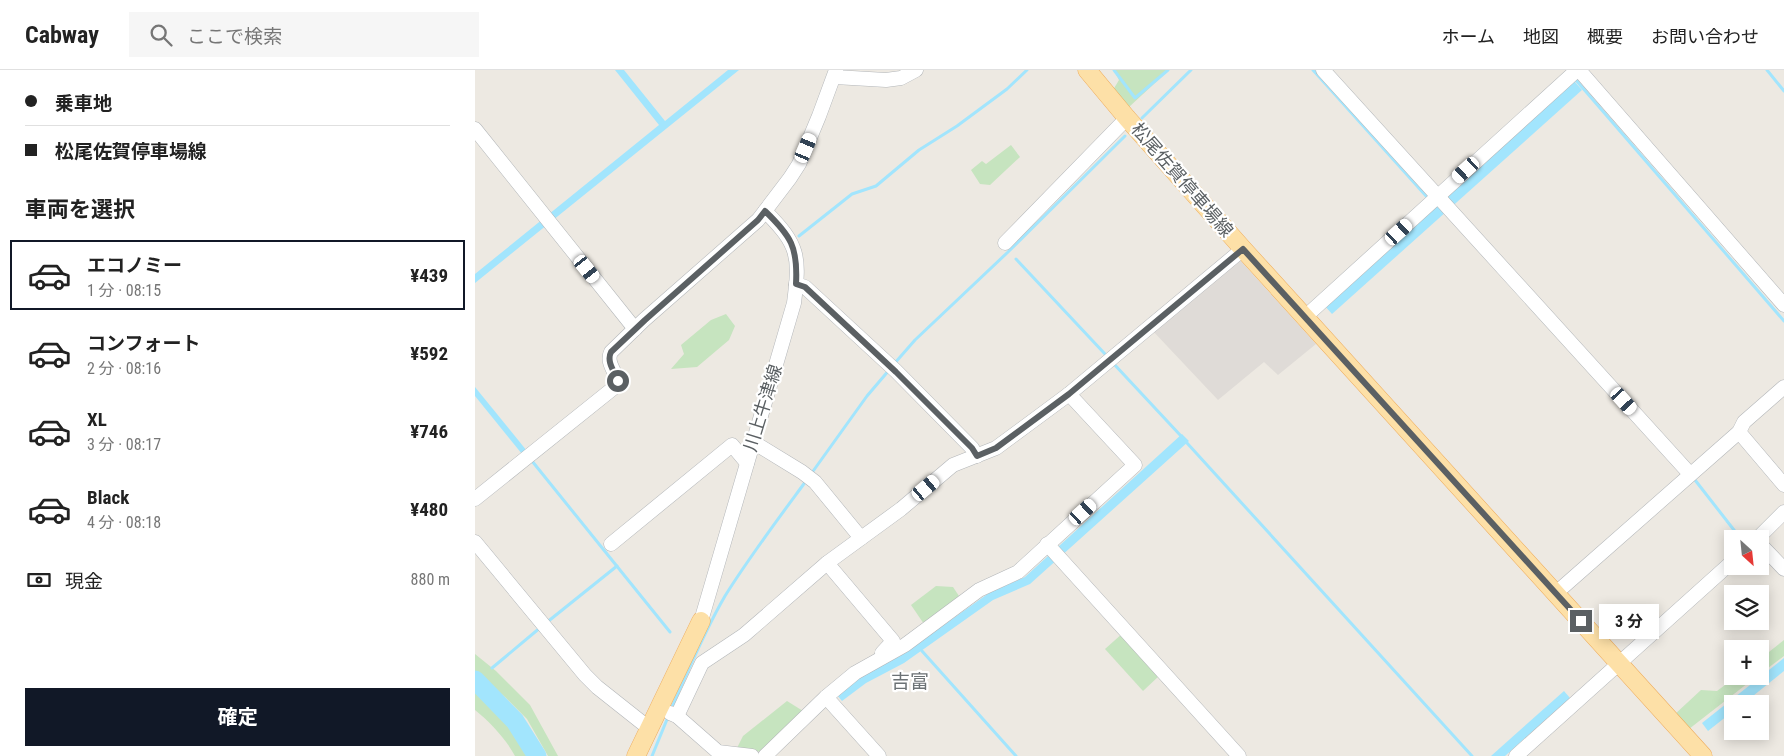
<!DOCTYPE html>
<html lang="ja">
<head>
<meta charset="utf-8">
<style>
	:root { --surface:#fff; --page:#f6f6f6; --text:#222; --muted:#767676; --line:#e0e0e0; --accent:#111827 }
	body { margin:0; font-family:"Roboto Condensed","Noto Sans JP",sans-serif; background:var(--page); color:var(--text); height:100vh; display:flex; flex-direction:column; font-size:19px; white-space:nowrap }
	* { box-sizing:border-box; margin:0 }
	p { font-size:16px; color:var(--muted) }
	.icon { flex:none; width:28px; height:28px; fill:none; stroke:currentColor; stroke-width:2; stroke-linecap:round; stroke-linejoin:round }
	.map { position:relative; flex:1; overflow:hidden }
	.sheet { display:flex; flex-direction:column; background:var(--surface); width:475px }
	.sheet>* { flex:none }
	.hud { display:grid; align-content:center; height:110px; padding:0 25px; background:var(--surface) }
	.needle { width:32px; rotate:153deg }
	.tools { position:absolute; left:1249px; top:460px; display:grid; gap:10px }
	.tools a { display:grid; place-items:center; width:45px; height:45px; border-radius:0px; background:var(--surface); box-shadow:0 2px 12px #0003; font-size:25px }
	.end { position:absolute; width:22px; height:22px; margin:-11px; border:6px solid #5b6063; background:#fff; box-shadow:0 0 0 2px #fff }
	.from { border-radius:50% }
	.bubble { position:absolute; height:35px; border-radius:0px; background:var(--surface); box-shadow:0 2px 12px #0003; font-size:16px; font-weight:700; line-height:35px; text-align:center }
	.car { position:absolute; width:15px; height:30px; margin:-15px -8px; border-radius:6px; box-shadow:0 0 4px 1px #0007; background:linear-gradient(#fff 24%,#345 0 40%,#fff 0 76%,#345 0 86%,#fff 0) }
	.hud b { display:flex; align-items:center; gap:18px; height:48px; font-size:19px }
	.hud b+b { border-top:1px solid var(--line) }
	.hud i { width:12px; height:12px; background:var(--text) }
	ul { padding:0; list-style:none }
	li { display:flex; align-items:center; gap:15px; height:70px; margin:0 10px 8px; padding:0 15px; border:2px solid transparent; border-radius:0px }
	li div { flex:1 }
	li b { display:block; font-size:19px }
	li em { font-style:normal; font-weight:700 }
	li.active { border-color:var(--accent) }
	li>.icon { width:45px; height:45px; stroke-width:1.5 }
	h2 { padding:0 25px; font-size:22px; line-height:60px }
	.pay { display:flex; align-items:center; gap:12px; height:55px; padding:0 25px; font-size:19px }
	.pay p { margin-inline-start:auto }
	.primary-button { display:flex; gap:10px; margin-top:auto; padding:10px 25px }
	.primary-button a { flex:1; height:58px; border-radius:0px; background:var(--accent); color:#fff; font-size:20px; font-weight:700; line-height:58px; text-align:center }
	header { display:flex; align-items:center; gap:30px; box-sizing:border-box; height:70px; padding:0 25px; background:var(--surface); border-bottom:1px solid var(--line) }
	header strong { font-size:24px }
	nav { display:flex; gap:28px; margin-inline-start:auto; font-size:18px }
	.search { width:350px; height:45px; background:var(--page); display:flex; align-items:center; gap:12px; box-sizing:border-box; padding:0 18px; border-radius:0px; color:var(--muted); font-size:19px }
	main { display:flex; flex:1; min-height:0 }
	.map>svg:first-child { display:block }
	.industrial { fill:#dfdbd7 }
	.green { fill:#c6e4bf }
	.water { fill:#a2e5fd }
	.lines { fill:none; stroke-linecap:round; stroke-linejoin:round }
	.stream { stroke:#a2e5fd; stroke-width:3 }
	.river { stroke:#a2e5fd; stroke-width:19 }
	.minor-casing { stroke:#b3b6b9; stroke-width:15 }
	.major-casing { stroke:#eeab5b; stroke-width:19 }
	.minor { stroke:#fff; stroke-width:14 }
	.major { stroke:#fde0a7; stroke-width:18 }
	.route { stroke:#5b6063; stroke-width:6 }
	.labels { text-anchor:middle; stroke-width:4.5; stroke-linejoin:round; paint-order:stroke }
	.street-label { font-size:18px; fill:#5b6063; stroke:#fff }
	.neighbourhood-label { font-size:19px; fill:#6c7275; stroke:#fff }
</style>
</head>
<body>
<header>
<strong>Cabway</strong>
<div class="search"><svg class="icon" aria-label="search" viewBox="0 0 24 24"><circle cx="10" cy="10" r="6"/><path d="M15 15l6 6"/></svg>ここで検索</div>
<nav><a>ホーム</a><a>地図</a><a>概要</a><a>お問い合わせ</a></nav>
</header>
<main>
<section class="sheet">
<div class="hud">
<b><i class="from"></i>乗車地</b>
<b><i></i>松尾佐賀停車場線</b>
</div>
<h2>車両を選択</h2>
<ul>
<li class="active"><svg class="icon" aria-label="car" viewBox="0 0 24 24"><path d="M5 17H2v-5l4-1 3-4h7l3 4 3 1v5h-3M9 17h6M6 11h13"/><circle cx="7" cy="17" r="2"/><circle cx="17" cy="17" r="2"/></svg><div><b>エコノミー</b><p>1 分 · 08:15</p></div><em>¥439</em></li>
<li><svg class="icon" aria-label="car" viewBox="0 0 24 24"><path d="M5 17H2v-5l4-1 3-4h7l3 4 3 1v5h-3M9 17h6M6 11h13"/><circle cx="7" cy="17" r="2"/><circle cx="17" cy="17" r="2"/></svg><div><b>コンフォート</b><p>2 分 · 08:16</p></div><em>¥592</em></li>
<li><svg class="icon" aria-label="car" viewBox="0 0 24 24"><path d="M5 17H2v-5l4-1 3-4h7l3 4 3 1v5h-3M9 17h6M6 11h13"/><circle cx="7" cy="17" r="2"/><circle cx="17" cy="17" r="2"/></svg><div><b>XL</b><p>3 分 · 08:17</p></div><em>¥746</em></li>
<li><svg class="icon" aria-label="car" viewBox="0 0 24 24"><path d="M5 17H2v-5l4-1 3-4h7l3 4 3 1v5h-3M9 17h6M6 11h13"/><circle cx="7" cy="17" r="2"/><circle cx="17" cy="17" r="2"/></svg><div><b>Black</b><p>4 分 · 08:18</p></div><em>¥480</em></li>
</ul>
<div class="pay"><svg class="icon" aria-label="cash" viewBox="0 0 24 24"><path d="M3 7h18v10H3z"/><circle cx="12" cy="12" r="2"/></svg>現金<p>880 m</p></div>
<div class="primary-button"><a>確定</a></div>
</section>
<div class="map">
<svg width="1309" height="686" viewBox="0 0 1309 686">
	<rect width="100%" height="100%" fill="#ede9e2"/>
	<!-- industrial -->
	<path class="industrial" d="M 764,189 L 841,274 L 803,305 L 789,292 L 743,330 L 676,259 Z"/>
	<!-- green -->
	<g class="green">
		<path d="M 639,0 L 694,0 L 654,37 L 638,20 L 644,10 Z"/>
		<path d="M 536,75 L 545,87 L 515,115 L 505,114 L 496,100 L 507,91 L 511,94 Z"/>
		<path d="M 251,244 L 260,256 L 254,270 L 222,297 L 196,299 L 209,284 L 206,275 L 236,250 Z"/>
		<path d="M 461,516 L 478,517 L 484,526 L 449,554 L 436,535 Z"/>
		<path d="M 648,563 L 685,605 L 668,621 L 630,579 Z"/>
		<path d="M 1309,570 L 1309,586 L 1285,604 L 1285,589 Z"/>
		<path d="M 0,584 L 21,601 L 55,635 L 83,686 L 73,686 L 52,649 L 30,627 L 0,602 Z"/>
		<path d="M 1262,606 L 1282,606 L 1214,659 L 1199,645 L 1226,620 L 1242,621 Z"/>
		<path d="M 0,621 C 23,643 38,658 53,686 L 40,686 C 31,669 15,652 0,640 Z"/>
		<path d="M 312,631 L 328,641 L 286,682 L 262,678 L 268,666 Z"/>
	</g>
	<!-- water -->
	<g class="water">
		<path d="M 140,0 L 149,0 L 190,51 L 253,0 L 264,0 L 0,213 L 0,204 L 184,55 Z"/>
		<path d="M 1099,11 L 1107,20 L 857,244 L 849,235 Z"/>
		<path d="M 0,317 L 52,381 L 47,384 L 0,326 Z"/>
		<path d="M 707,364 L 714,371 L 555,514 L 518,530 L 429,593 L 391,613 L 367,631 L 362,625 L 387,606 L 425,586 L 514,523 L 550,507 Z"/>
		<path d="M 1309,588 L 1309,601 L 1268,634 L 1258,634 L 1257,642 L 1233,661 L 1227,653 Z"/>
		<path d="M 1089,621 L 1095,628 L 1030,686 L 1016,686 Z"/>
	</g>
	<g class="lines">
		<!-- stream -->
		<g class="stream">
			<path d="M 639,0 L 660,28 L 693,0"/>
			<path d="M 838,0 L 952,127"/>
			<path d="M 1292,0 L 1309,21"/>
			<path d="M 1100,9 L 1309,251"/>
			<path d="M 667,48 L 716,0"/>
			<path d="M 324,166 L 377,124 L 401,116 L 444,80 L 482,56 L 532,19 L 552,0"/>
			<path d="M 541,189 L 630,284"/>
			<path d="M 638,293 L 706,366"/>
			<path d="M 419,294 L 440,270 L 533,182 L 650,66"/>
			<path d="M 712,373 L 997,686"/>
			<path d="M 58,390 L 57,391 L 195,562"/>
			<path d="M 336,404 L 392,326 L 415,299"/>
			<path d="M 1220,410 L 1266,469"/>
			<path d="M 71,553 L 142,496"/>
			<path d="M 447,581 L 541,686"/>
			<path d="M 17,598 L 66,557"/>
			<path d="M 196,639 C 213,601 229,562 250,526 C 275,486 303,449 331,411"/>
			<path d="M 177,686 L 193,647"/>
		</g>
		<!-- river -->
		<path class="river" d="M 0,610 L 40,651 L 62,686"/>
		<defs>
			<g id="minor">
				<path d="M 848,0 L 1215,404"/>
				<path d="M 1104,0 L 1309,235"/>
				<path d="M 360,7 L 411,10 L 426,8 L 441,0"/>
				<path d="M 0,59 L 160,259"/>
				<path d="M 530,173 L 652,48"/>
				<path d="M 321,214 L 330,217 L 421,301 L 497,378 L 502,386"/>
				<path d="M 830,247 L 1102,0"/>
				<path d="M 1264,362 L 1309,415"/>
				<path d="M 278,372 L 327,402 L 340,412 L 386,468"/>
				<path d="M 0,429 L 141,316 L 143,311 C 140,301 131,292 136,282 L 169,250 L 283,150 L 290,141 L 315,108 L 324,94 L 344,46 L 361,0"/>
				<path d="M 1282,469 L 1309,442"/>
				<path d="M 0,472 L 110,605 L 122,617 L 175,659"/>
				<path d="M 136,474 L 257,375 L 272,393"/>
				<path d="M 572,474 L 764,686"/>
				<path d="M 1285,474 L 1309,499"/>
				<path d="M 352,493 L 418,571 L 407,583"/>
				<path d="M 1081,523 L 1264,362 L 1269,352 L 1309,317"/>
				<path d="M 226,551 L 319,233 C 325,186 324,175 290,141"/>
				<path d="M 351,627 L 404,686"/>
				<path d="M 195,643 L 202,646 L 243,682 L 277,686"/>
				<path d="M 202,646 L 227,593 L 269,565 L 352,493 L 426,439 L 478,395 L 521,378 L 594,324 L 768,179"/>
				<path d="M 290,686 L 351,627 L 380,603 L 430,575 L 504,520 L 543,502 L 660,395 L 594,324"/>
				<path d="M 1041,686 L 1258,491"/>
			</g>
			<g id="major">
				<path d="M 612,0 L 652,48 L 768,179 L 1228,686"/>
				<path d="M 161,686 L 226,551"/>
			</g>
		</defs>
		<!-- minor casing -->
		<use href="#minor" class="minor-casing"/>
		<!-- major casing -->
		<use href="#major" class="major-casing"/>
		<!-- minor -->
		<use href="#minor" class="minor"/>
		<!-- major -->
		<use href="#major" class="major"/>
	</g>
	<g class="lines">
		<!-- route -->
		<path class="route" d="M 143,311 C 140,302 131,292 136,282 L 170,250 L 283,150 L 290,141 C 316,166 323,177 321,214 L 330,217 L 421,302 L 497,378 L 502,386 L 521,378 L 594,324 L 768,179 L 1106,551"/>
	</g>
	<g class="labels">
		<!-- street labels -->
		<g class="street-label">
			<text transform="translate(707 110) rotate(49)" y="6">松尾佐賀停車場線</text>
			<text transform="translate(288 338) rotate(-73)" y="6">川上牛津線</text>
		</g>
		<!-- neighbourhood labels -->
		<g class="neighbourhood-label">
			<text x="435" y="618">吉富</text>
		</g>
	</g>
</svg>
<div class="tools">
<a><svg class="needle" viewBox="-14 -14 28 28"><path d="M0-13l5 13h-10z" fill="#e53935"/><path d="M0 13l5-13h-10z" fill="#767676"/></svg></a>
<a><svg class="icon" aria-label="layers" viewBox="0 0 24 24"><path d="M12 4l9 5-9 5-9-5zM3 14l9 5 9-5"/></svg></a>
<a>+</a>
<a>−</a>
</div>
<i class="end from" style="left:143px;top:311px"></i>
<i class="end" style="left:1106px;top:551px"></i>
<div class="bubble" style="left:1124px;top:534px;width:60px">3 分</div>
<i class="car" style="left:331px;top:78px;rotate:23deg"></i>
<i class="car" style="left:991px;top:100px;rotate:228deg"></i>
<i class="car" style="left:924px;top:162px;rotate:48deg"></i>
<i class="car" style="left:112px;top:199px;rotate:141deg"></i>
<i class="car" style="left:1149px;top:331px;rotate:138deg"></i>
<i class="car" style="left:451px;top:418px;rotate:50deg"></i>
<i class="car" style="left:608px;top:442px;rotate:48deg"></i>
</div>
</main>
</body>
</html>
